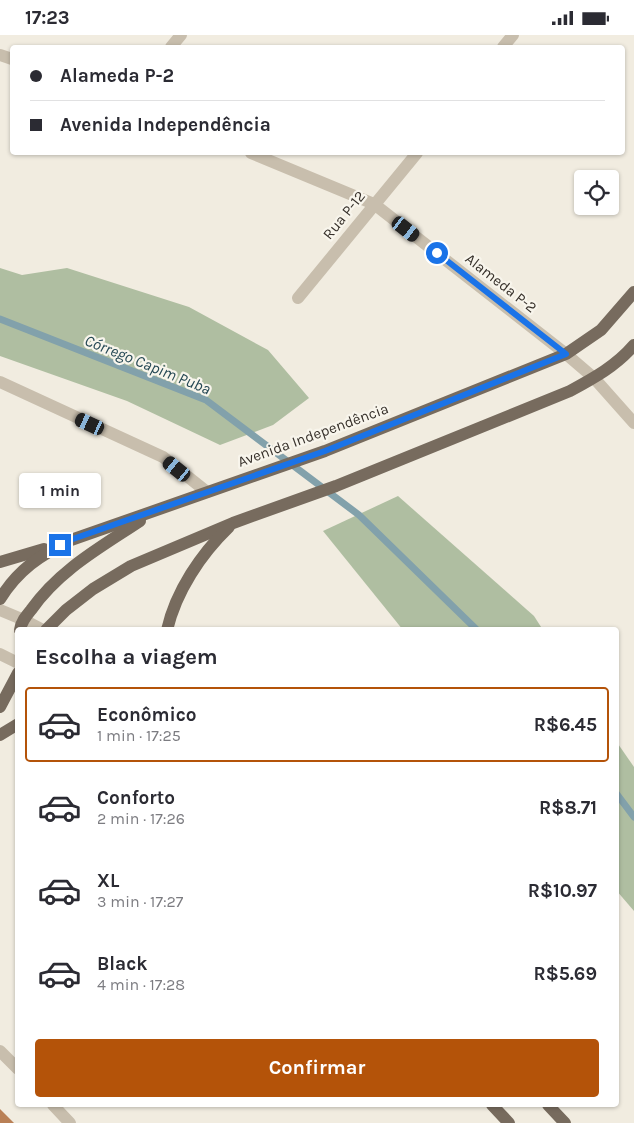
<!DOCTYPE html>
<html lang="pt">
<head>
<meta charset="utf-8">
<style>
	:root { --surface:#fff; --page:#f2f2f3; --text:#2b2b33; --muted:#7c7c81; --line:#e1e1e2; --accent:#b45309 }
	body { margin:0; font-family:Karla,sans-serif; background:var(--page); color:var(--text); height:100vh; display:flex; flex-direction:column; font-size:19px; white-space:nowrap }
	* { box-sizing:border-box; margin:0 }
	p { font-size:16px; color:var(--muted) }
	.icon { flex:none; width:28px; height:28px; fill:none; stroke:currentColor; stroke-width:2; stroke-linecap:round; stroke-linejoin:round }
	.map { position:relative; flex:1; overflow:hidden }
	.sheet { position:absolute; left:15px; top:592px; width:604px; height:480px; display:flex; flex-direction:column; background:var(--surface); border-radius:5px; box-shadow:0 1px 4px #0004 }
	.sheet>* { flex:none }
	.hud { position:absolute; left:10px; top:10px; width:615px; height:110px; border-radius:5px; box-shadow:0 1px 4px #0004; display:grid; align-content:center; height:110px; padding:0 20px; background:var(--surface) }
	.tools { position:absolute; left:574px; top:135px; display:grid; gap:10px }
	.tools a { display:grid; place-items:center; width:45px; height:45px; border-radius:5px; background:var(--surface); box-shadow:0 1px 4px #0004; font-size:25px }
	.end { position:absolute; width:22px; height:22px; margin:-11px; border:6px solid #1a73e8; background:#fff; box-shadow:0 0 0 2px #fff }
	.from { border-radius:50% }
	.bubble { position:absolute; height:35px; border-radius:5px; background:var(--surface); box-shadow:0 1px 4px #0004; font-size:16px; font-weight:700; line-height:35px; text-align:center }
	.car { position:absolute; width:15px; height:30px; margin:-15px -8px; border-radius:6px; box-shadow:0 0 4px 1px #0007; background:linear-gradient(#222 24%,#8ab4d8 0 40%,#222 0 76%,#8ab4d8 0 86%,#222 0) }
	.hud b { display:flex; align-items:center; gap:18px; height:48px; font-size:19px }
	.hud b+b { border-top:1px solid var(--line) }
	.hud i { width:12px; height:12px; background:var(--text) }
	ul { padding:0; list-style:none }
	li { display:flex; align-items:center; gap:15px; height:75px; margin:0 10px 8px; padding:0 10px; border:2px solid transparent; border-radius:5px }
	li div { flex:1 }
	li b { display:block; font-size:19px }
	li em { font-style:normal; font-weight:700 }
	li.on { border-color:var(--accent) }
	li>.icon { width:45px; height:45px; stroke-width:1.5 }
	h2 { padding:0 20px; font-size:22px; line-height:60px }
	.button { display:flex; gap:10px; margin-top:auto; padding:10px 20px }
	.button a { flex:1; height:58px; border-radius:5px; background:var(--accent); color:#fff; font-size:20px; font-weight:700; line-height:58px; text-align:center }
	.status { display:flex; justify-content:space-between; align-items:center; height:35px; padding:0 25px; background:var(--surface); direction:ltr }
	.status svg { height:14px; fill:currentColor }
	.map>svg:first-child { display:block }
	.green { fill:#afbea1 }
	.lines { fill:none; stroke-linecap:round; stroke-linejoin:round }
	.stream { stroke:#82a1ab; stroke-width:7 }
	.building { fill:#b98056 }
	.minor { stroke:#c8bead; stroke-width:12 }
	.major { stroke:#776b5e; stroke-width:12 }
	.route { stroke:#1a73e8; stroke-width:6 }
	.labels { text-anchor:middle; stroke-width:4.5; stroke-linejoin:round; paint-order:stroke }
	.street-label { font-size:15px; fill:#37312b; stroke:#f8f5ec }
	.water-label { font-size:16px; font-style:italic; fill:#254854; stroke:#f8f5ec }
</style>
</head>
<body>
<div class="status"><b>17:23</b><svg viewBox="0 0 49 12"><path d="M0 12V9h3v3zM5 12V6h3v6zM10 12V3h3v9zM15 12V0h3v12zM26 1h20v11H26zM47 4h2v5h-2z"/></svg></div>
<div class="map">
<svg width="634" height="1088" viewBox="0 0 634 1088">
	<rect width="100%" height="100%" fill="#f1ece0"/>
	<!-- green -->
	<g class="green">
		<path d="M 0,233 L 22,240 L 67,233 L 189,272 L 268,315 L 309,363 L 273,390 L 220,410 L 127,366 L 0,321 Z"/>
		<path d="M 398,461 L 534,581 L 543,595 L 403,595 L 323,496 Z"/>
		<path d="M 616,706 L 634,732 L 634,876 L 616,855 Z"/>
	</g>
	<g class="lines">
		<!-- stream -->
		<g class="stream">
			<path d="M 0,284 L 206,365 L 359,480 L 477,595"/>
			<path d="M 616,758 L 634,782"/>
		</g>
	</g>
	<!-- building -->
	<path class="building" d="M 0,1074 L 14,1088 L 0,1088 Z"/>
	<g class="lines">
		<!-- minor -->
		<g class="minor">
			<path d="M 171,12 L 181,0"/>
			<path d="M 503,12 L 513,0"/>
			<path d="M 0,20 L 12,24"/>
			<path d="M 251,118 L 374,169 L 566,319 L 594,343 L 634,388"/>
			<path d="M 298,263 L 417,118"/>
			<path d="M 0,347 L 163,422 L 207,457"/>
			<path d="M 0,575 L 24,585 L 43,595"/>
			<path d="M 0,619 L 18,628"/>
			<path d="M 0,1016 L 18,1034"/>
			<path d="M 53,1070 L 70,1088"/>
		</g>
		<!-- major -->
		<g class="major">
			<path d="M 0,527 L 44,514"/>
			<path d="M 0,564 C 18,535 40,520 71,505 L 325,416 L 566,319 L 601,295 L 634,257"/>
			<path d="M 20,595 C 21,587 26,581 31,575 C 59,535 101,512 140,486"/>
			<path d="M 46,595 L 66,575 L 93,554 L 131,531 L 233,488 L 336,451 L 570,356 C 594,343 616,331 634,310"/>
			<path d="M 167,595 C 176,556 201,519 229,492"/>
			<path d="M 0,672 L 18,638"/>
			<path d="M 0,700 L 18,689"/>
			<path d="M 492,1070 L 509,1088"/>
			<path d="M 548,1070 L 565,1088"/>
		</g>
	</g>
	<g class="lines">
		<!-- route -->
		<path class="route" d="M 60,510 L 70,505 L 325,416 L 566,319 L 437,218"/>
	</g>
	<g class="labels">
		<!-- street labels -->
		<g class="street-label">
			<text transform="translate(344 180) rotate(-51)" y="5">Rua P-12</text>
			<text transform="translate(501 248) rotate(38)" y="5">Alameda P-2</text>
			<text transform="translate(313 400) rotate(-20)" y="5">Avenida Independência</text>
		</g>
		<!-- water labels -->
		<g class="water-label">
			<text transform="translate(148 329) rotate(22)" y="6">Córrego Capim Puba</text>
		</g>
	</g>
</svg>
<div class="tools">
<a><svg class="icon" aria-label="locate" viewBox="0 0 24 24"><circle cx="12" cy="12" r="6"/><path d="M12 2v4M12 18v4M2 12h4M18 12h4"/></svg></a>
</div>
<i class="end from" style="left:437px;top:218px"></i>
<i class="end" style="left:60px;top:510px"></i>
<div class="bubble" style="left:19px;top:438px;width:82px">1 min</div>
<i class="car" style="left:406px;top:194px;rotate:128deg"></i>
<i class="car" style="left:90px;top:389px;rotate:295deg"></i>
<i class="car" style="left:177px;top:434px;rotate:309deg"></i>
<div class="hud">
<b><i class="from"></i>Alameda P-2</b>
<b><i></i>Avenida Independência</b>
</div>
<section class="sheet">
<h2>Escolha a viagem</h2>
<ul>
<li class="on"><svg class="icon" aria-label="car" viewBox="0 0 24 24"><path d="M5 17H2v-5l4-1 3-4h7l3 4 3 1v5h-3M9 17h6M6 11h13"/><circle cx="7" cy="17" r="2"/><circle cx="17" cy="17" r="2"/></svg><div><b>Econômico</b><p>1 min · 17:25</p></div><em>R$6.45</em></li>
<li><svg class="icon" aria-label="car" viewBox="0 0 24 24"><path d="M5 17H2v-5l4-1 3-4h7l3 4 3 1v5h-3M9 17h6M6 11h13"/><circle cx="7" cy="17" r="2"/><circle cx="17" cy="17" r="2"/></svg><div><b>Conforto</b><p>2 min · 17:26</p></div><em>R$8.71</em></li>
<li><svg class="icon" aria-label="car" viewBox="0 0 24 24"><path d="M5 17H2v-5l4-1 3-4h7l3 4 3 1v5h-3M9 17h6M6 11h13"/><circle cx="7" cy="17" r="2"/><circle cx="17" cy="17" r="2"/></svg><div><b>XL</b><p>3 min · 17:27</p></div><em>R$10.97</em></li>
<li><svg class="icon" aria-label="car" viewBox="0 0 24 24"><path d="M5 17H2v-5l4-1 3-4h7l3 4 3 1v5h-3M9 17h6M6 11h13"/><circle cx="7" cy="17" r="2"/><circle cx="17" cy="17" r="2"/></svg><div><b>Black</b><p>4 min · 17:28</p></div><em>R$5.69</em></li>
</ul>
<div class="button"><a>Confirmar</a></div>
</section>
</div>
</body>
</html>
